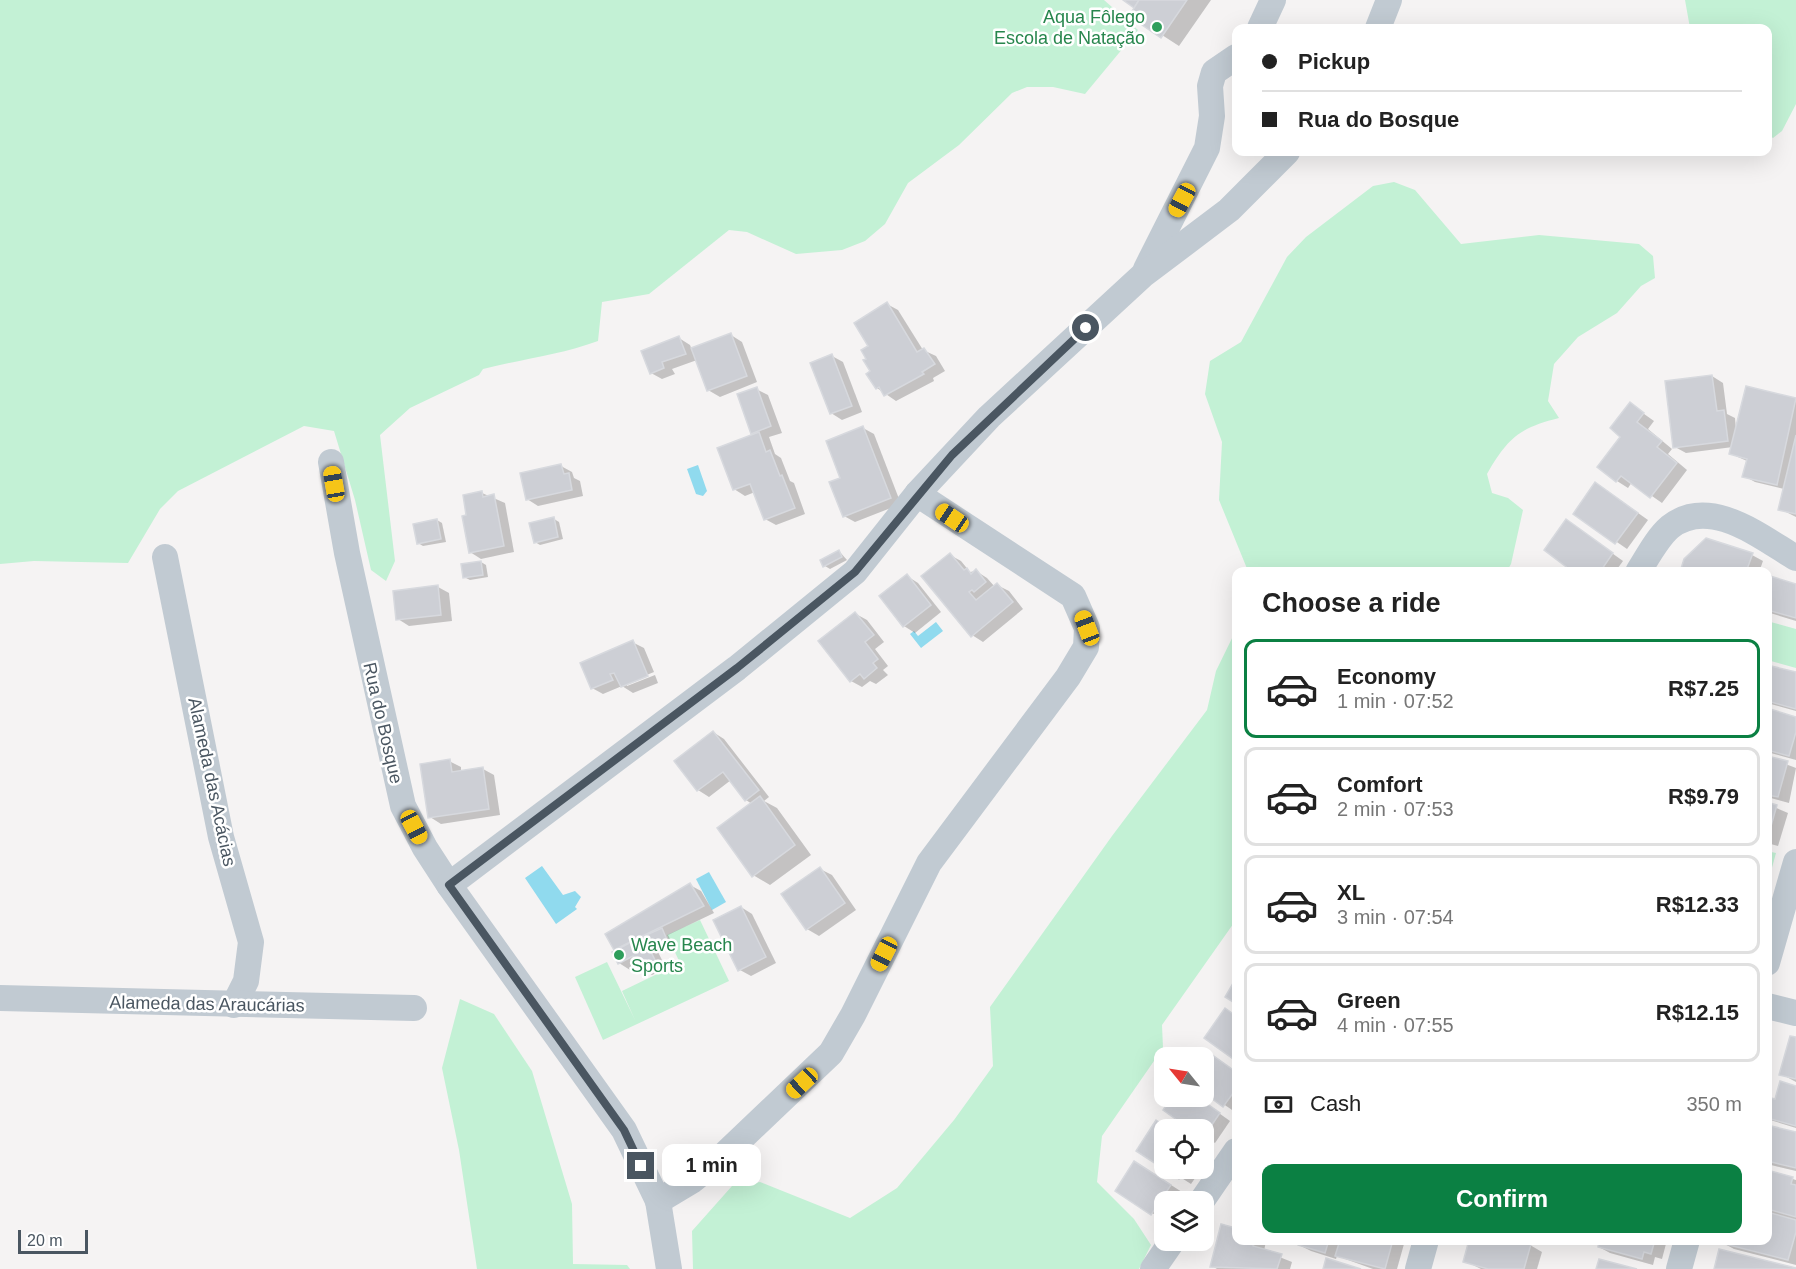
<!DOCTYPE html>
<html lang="en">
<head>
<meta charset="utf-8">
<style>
	:root { --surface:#fff; --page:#f2f2f2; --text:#222; --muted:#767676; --line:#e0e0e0; --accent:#0b8043 }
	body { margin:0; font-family:Helvetica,sans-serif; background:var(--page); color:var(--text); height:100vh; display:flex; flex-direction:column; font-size:22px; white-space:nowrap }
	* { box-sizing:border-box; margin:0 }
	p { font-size:20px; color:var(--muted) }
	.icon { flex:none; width:33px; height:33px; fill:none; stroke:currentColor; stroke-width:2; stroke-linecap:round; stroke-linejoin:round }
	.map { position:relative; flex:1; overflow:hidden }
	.details { position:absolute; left:1232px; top:567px; width:540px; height:678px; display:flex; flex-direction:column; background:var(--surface); border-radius:12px; box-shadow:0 6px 24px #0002 }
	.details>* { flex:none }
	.banner { position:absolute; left:1232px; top:24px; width:540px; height:132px; border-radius:12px; box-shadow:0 6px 24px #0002; display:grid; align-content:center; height:132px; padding:0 30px; background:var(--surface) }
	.needle { width:39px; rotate:300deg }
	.tools { position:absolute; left:1154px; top:1047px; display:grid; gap:12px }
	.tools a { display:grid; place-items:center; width:60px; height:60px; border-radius:12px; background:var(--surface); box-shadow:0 6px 24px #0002; font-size:30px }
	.scale { position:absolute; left:18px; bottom:15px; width:70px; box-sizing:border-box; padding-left:6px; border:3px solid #4a5661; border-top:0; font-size:16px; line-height:21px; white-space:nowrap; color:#4a5661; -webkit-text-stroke:4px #fff; paint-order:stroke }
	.end { position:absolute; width:27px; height:27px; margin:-14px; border:8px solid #4a5661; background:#fff; box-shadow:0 0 0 3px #fff }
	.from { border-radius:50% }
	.bubble { position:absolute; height:42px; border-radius:12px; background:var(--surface); box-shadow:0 6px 24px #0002; font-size:20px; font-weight:700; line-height:42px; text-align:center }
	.car { position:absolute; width:18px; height:36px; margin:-18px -9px; border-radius:8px; box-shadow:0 0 4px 2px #0007; background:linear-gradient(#f5c518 24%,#345 0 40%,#f5c518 0 76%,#345 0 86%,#f5c518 0) }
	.banner b { display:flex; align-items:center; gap:21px; height:57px; font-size:22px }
	.banner b+b { border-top:2px solid var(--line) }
	.banner i { width:15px; height:15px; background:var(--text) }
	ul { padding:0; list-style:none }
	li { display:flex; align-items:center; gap:18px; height:99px; margin:0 12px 9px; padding:0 18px; border:3px solid var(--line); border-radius:12px }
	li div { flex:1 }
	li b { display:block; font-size:22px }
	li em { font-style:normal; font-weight:700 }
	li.on { border-color:var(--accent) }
	li>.icon { width:54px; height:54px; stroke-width:1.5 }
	h2 { padding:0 30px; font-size:27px; line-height:72px }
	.pay { display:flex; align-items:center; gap:15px; height:66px; padding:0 30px; font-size:22px }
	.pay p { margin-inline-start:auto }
	.cta { display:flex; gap:12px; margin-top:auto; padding:12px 30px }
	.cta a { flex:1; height:69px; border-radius:12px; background:var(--accent); color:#fff; font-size:24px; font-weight:700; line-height:69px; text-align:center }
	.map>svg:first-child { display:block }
	.green { fill:#c3f1d5 }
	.water { fill:#90daee }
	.shadow { fill:#0003 }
	.building { fill:#cdcfd5; stroke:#d7d9de; stroke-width:1.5 }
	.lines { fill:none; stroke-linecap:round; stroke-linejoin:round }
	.minor { stroke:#c1cad2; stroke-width:26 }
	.route { stroke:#4a5661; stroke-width:8 }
	.leisure-dot { fill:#2e9e5b; stroke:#fff; stroke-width:2 }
	.labels { text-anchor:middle; stroke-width:5; stroke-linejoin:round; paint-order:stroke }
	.leisure-label { font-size:18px; fill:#27864d; stroke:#fff; text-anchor:end }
	.street-label { font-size:18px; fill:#4a5661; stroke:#fff }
</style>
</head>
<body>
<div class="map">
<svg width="1796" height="1269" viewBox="0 0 1796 1269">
	<rect width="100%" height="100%" fill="#f5f3f3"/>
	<!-- green -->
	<g class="green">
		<path d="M 0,0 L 1104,0 L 1138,30 L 1085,94 L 1053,87 L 1027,87 L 1012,93 L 959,145 L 908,183 L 885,224 L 865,241 L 842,250 L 796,254 L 747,232 L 729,230 L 649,294 L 602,302 L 598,341 C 560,355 522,359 483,369 L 479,375 L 410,408 L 380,435 L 395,561 L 386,581 L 371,570 L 355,500 L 334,431 L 304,426 L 178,491 L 160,509 L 128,563 L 34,561 L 0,564 Z"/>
		<path d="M 1685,0 L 1796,0 L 1796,104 L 1782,131 L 1773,138 L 1767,134 L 1767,28 L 1690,28 Z"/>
		<path d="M 1394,182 L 1415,190 L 1461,244 L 1539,235 L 1639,244 L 1653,256 L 1655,278 L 1641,286 L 1617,313 L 1578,337 L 1554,364 L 1548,401 L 1559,418 C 1519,428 1508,438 1487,474 L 1492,493 L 1508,498 L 1523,510 L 1511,564 L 1507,571 L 1248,571 L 1219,500 L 1222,442 L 1205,394 L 1210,361 L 1241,342 L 1287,257 L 1306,237 L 1373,186 Z"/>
		<path d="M 1767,621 L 1796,629 L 1796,668 L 1767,660 Z"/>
		<path d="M 1236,630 L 1236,920 L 1162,1025 L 1163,1048 L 1102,1136 L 1097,1182 L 1134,1219 L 1151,1245 L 1139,1269 L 693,1269 L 692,1231 L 732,1186 L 760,1182 L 850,1218 L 897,1188 L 954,1120 L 993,1066 L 990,1007 L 1112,836 L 1207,710 L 1216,671 Z"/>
		<path d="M 1767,851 L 1776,853 L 1767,886 Z"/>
		<path d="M 700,920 L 729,981 L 603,1040 L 575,977 L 607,962 L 635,1020 L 622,991 L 680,963 L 667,935 Z"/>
		<path d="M 460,999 L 494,1014 L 532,1071 L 572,1204 L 573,1264 L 627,1265 L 630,1269 L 477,1269 L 459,1150 L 442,1068 Z"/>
	</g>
	<!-- water -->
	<g class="water">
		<path d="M 698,465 L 707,491 L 703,496 L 696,494 L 687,469 Z"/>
		<path d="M 936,622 L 943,631 L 921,648 L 910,634 L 914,631 L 918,636 Z"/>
		<path d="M 542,866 L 563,895 L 575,891 L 581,897 L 575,907 L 577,909 L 556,924 L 525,878 Z"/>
		<path d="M 709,872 L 726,902 L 712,910 L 696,879 Z"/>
	</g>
	<!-- shadow -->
	<g class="shadow">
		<path d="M 1125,0 L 1211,0 L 1179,46 L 1131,15 L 1136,7 Z"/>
		<path d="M 887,304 L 898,310 L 923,350 L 936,356 L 945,371 L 933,378 L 934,381 L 896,401 L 877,388 L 868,359 Z"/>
		<path d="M 731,335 L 742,342 L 757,382 L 720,397 L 708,390 L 697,360 L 672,369 L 675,374 L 662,379 L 651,373 L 679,338 L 690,345 L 692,350 Z"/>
		<path d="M 832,356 L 843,362 L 862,412 L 842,420 L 831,413 Z"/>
		<path d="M 1712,376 L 1723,383 L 1727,414 L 1735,418 L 1736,430 L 1747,388 L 1796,399 L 1796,517 L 1780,509 L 1784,489 L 1755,482 L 1744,476 L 1747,461 L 1731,454 L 1733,447 L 1686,453 L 1675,447 Z"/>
		<path d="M 756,389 L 768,395 L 782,433 L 769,437 L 775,454 L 781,458 L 790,481 L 794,483 L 805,514 L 776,525 L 765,519 L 755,492 L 745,496 L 734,489 L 754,436 L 739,395 Z"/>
		<path d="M 1630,404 L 1654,421 L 1648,429 L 1672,449 L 1668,454 L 1687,470 L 1662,503 L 1632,482 L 1628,488 L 1617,481 Z"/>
		<path d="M 863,428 L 874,434 L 901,504 L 855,522 L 844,516 Z"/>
		<path d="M 561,466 L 572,472 L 574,478 L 580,481 L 583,496 L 538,506 L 527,499 Z"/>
		<path d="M 1607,491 L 1648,520 L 1627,549 L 1575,513 Z"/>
		<path d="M 482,493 L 505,503 L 514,552 L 481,559 L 470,552 L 468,516 Z"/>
		<path d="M 554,519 L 559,522 L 563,539 L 540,545 L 535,542 Z"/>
		<path d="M 437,520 L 442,523 L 446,542 L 423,546 L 418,543 Z"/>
		<path d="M 1577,528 L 1623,561 L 1615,572 L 1576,572 Z"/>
		<path d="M 839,551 L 847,560 L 830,569 L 825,566 L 822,561 Z"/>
		<path d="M 950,555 L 961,561 L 970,572 L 976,571 L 987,578 L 995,587 L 997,585 L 1009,591 L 1023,609 L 983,642 L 972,635 Z"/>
		<path d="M 1752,555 L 1763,561 L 1759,572 L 1682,572 Z"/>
		<path d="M 481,562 L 486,565 L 488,577 L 470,580 L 464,577 Z"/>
		<path d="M 907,576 L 918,583 L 941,612 L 915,633 L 904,626 Z"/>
		<path d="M 1767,576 L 1796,585 L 1796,621 L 1767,612 Z"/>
		<path d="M 438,587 L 449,593 L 452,621 L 409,626 L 398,619 Z"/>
		<path d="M 856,614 L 867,620 L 884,642 L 875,649 L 888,666 L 883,670 L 888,675 L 876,684 L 870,681 L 862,687 L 851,681 Z"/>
		<path d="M 632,642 L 644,648 L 654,672 L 627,683 L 627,686 L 655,675 L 658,683 L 633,693 L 622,686 L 603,694 L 592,688 Z"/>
		<path d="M 1767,666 L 1796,674 L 1796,711 L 1767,703 Z"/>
		<path d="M 1767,710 L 1796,718 L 1796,760 L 1767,752 Z"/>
		<path d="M 713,732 L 724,739 L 769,797 L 764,801 L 777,808 L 811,855 L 770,885 L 753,875 L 752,804 L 746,800 L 731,780 L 709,797 L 698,790 Z"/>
		<path d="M 1767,757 L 1796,768 L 1789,803 L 1767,797 Z"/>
		<path d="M 449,761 L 461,767 L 461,772 L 483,769 L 494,775 L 500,815 L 441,824 L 430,817 Z"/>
		<path d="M 1767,804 L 1788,813 L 1778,846 L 1767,843 Z"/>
		<path d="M 820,869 L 832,875 L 856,910 L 819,936 L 807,929 L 783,895 Z"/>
		<path d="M 690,885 L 701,891 L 714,913 L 668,935 L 672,943 L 657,950 L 666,968 L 652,975 L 639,965 L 630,970 L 619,963 L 616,951 L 607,935 Z"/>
		<path d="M 741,907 L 752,914 L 776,963 L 751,976 L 740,970 Z"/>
		<path d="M 1796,1039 L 1796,1082 L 1781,1074 Z"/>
		<path d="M 1205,1051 L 1236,1072 L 1235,1112 L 1203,1090 Z"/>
		<path d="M 1796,1087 L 1796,1128 L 1767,1119 L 1767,1099 L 1776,1101 Z"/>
		<path d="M 1195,1096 L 1230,1121 L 1215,1143 L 1203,1136 Z"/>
		<path d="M 1767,1127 L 1796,1134 L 1796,1171 L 1767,1164 Z"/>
		<path d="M 1203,1151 L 1210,1156 L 1203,1166 Z"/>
		<path d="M 1166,1168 L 1202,1168 L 1191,1184 Z"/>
		<path d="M 1146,1169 L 1182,1192 L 1176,1202 L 1164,1202 L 1163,1220 L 1117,1190 Z"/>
		<path d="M 1767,1171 L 1796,1180 L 1796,1265 L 1734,1249 L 1723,1243 L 1767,1240 Z"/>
		<path d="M 1236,1229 L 1236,1240 L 1266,1241 L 1264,1251 L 1292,1262 L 1290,1269 L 1217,1269 L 1212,1266 Z"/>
		<path d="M 1301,1240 L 1398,1240 L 1404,1244 L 1397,1269 L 1373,1269 L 1337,1256 L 1336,1259 L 1311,1251 L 1299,1245 Z"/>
		<path d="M 1601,1240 L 1667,1240 L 1662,1259 L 1655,1257 L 1653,1265 L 1610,1253 L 1599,1247 Z"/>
		<path d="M 1530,1245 L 1542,1252 L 1537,1269 L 1481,1269 L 1465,1261 Z"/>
	</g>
	<!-- building -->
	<g class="building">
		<path d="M 1123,0 L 1139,0 L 1134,8 Z"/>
		<path d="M 1139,0 L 1187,0 L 1161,38 L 1129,16 Z"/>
		<path d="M 887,302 L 917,352 L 924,348 L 935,364 L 922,372 L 924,374 L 884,396 L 879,387 L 876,389 L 866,374 L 870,371 L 863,360 L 866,359 L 861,350 L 868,346 L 854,323 Z"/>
		<path d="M 731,333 L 747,376 L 707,391 L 691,348 Z"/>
		<path d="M 679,336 L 686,354 L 662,362 L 664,368 L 650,374 L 641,351 Z"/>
		<path d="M 832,354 L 852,406 L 830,414 L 810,363 Z"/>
		<path d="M 1712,375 L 1717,411 L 1724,410 L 1728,441 L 1673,448 L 1665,381 Z"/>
		<path d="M 1746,386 L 1796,398 L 1777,485 L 1742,477 L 1747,459 L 1729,454 Z"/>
		<path d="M 757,387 L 771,426 L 751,434 L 737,394 Z"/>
		<path d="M 1630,402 L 1644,413 L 1637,422 L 1662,441 L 1657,447 L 1677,463 L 1650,498 L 1621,476 L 1616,482 L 1597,467 L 1620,437 L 1610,428 Z"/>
		<path d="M 863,426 L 891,498 L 843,517 L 829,482 L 840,478 L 826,441 Z"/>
		<path d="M 759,432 L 766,452 L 770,450 L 780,476 L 782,475 L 795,508 L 764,520 L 750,484 L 733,490 L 717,448 Z"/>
		<path d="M 1796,435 L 1796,514 L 1778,510 Z"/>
		<path d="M 561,464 L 564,474 L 569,473 L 572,490 L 526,500 L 520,473 Z"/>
		<path d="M 1595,482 L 1638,513 L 1615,544 L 1573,514 Z"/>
		<path d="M 482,491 L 483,497 L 494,494 L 504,546 L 469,553 L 462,516 L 466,515 L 463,495 Z"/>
		<path d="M 554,517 L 558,537 L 534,543 L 529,523 Z"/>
		<path d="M 437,519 L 441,539 L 417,544 L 413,524 Z"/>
		<path d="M 1566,519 L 1613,553 L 1600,572 L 1573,572 L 1544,550 Z"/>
		<path d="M 1706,538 L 1753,553 L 1746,572 L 1680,572 L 1684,559 Z"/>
		<path d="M 839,550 L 842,557 L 823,567 L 820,560 Z"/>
		<path d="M 950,553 L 964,570 L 967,568 L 971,574 L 976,569 L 986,582 L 974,592 L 972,590 L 969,592 L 976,600 L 997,583 L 1013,602 L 971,637 L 921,576 Z"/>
		<path d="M 481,561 L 483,575 L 463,578 L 461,564 Z"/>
		<path d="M 907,574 L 931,605 L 903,627 L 879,596 Z"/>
		<path d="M 1767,575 L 1796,584 L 1796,618 L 1767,610 Z"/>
		<path d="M 438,585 L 441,615 L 396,620 L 393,591 Z"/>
		<path d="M 855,612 L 874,635 L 865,642 L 878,659 L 873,663 L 877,668 L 864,679 L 860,674 L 850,682 L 818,641 Z"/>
		<path d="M 633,640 L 648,676 L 621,687 L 614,673 L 610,674 L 613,680 L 591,689 L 580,663 Z"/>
		<path d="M 1767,665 L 1796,672 L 1796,709 L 1767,701 Z"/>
		<path d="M 1767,708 L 1796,717 L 1796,732 L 1789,756 L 1767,750 Z"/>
		<path d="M 713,731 L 759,790 L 745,801 L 723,772 L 697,791 L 674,761 Z"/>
		<path d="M 1767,756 L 1788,761 L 1778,797 L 1767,795 Z"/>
		<path d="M 450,759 L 452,772 L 483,767 L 489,809 L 428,818 L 420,764 Z"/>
		<path d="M 760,796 L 795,845 L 752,877 L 717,828 Z"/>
		<path d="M 1767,802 L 1777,805 L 1767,840 Z"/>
		<path d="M 820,867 L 845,903 L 806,930 L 781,894 Z"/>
		<path d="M 690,883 L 704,906 L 614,950 L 605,934 Z"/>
		<path d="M 741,906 L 766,957 L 738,971 L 713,920 Z"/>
		<path d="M 662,928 L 667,940 L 650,948 L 644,936 Z"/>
		<path d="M 643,936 L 656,962 L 640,970 L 633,956 L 618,964 L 612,952 Z"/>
		<path d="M 1236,978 L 1236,1004 L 1225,997 Z"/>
		<path d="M 1225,1008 L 1236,1016 L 1236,1061 L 1204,1038 Z"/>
		<path d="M 1790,1036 L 1796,1037 L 1796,1079 L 1779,1075 Z"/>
		<path d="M 1204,1049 L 1236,1072 L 1236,1089 L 1223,1107 L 1203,1092 L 1203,1058 L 1198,1058 Z"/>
		<path d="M 1780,1081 L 1796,1086 L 1796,1126 L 1767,1118 L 1767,1097 L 1775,1099 Z"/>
		<path d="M 1172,1096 L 1196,1096 L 1220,1113 L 1203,1138 L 1203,1130 L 1191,1130 L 1163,1110 Z"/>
		<path d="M 1156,1120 L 1171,1130 L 1164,1130 L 1164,1168 L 1186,1168 L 1179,1179 L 1136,1151 Z"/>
		<path d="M 1767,1125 L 1796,1132 L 1796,1168 L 1767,1161 Z"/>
		<path d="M 1134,1161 L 1171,1185 L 1151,1215 L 1115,1191 Z"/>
		<path d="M 1767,1170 L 1793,1177 L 1791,1184 L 1796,1185 L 1796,1217 L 1767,1209 Z"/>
		<path d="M 1767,1212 L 1796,1220 L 1796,1232 L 1788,1260 L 1721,1243 L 1722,1240 L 1767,1240 Z"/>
		<path d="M 1221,1224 L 1236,1228 L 1236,1240 L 1254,1240 L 1253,1246 L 1282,1254 L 1277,1269 L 1210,1267 Z"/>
		<path d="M 1299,1240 L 1329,1240 L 1325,1253 L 1298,1245 Z"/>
		<path d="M 1340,1240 L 1393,1240 L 1385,1269 L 1335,1256 Z"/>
		<path d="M 1469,1240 L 1520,1240 L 1531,1244 L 1524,1269 L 1488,1269 L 1463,1262 Z"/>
		<path d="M 1599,1240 L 1655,1240 L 1651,1254 L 1644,1252 L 1642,1259 L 1598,1247 Z"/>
		<path d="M 1719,1249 L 1796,1268 L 1796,1269 L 1714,1269 Z"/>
		<path d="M 1326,1258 L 1361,1269 L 1323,1269 Z"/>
		<path d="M 1599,1259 L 1637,1269 L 1596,1269 Z"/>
	</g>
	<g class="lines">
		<!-- minor -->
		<g class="minor">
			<path d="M 1260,28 L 1273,0"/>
			<path d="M 1378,28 L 1389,0"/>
			<path d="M 1146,269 L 1207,148 L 1212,116 L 1210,86 L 1214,72 L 1236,57"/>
			<path d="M 331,462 L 347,553 L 403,806 L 425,848 L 449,885 L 624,1130 L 658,1201 L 669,1269"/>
			<path d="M 165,557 L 221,837 L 251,942 L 246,981 L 234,1005"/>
			<path d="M 1638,572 C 1647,558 1657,538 1670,527 C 1710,495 1762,538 1796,558"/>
			<path d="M 449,885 L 737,668 L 855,572 L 917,494 L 989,417 L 1143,275 L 1229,210 L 1287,152"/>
			<path d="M 1767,963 L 1796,862"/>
			<path d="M 0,998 L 414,1008"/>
			<path d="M 1767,1006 L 1796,1013"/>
			<path d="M 658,1201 L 693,1180 L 726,1153 L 831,1053 L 853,1015 L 929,863 L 1068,677 L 1086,647 L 1087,628 L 1073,596 L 917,494"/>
			<path d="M 1201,1202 L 1236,1151"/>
			<path d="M 1153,1269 L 1173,1240"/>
			<path d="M 1418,1269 L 1426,1240"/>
			<path d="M 1679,1269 L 1687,1240"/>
		</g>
	</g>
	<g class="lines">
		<!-- route -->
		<path class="route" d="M 641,1166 L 624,1130 L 449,885 L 737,668 L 855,572 L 952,455 L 1086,328"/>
	</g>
	<!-- markers -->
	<g class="leisure-dot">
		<circle cx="1157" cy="27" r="6"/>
		<circle cx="619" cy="955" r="6"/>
	</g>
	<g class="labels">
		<!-- leisure labels -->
		<g class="leisure-label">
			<text x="1145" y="23">Aqua Fôlego<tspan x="1145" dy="21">Escola de Natação</tspan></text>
			<text x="631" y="951" text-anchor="start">Wave Beach<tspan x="631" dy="21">Sports</tspan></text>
		</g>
		<!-- street labels -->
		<g class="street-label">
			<text transform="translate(383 723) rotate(77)" y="6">Rua do Bosque</text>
			<text transform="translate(212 782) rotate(78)" y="6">Alameda das Acácias</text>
			<text transform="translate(207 1004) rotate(1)" y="6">Alameda das Araucárias</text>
		</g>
	</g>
</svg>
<div class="tools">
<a><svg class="needle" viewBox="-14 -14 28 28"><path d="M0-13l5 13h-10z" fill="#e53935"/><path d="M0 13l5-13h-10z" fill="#767676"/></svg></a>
<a><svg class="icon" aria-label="locate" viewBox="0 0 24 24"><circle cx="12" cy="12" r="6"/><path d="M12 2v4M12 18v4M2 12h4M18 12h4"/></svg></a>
<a><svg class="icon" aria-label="layers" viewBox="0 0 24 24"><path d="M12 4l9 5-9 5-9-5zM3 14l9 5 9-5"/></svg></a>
</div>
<div class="scale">20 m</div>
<i class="end from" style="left:1086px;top:328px"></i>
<i class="end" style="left:641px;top:1166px"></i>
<div class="bubble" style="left:662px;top:1144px;width:99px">1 min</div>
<i class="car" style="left:1182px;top:200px;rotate:208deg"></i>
<i class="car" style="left:334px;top:484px;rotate:350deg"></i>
<i class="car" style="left:952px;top:518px;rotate:304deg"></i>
<i class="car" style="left:1087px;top:628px;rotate:339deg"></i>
<i class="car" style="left:414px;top:827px;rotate:152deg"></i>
<i class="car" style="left:884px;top:954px;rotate:207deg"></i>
<i class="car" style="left:802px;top:1083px;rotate:227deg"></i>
<div class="banner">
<b><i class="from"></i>Pickup</b>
<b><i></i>Rua do Bosque</b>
</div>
<section class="details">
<h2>Choose a ride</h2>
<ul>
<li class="on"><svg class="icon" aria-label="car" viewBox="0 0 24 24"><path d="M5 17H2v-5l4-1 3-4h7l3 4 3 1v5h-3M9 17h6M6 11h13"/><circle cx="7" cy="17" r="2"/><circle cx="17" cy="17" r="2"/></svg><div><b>Economy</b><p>1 min · 07:52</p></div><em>R$7.25</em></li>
<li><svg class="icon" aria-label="car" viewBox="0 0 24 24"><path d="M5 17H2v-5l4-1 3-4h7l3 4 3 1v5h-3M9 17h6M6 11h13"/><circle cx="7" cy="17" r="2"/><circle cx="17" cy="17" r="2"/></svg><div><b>Comfort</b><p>2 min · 07:53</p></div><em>R$9.79</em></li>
<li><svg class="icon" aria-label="car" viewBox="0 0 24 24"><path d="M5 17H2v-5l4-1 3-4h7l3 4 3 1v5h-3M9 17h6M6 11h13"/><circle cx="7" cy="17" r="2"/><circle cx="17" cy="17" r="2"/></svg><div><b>XL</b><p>3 min · 07:54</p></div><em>R$12.33</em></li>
<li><svg class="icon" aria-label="car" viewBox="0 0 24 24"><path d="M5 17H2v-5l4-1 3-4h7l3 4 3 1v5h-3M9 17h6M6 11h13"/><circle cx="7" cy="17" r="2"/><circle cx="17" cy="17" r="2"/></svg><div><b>Green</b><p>4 min · 07:55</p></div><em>R$12.15</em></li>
</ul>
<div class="pay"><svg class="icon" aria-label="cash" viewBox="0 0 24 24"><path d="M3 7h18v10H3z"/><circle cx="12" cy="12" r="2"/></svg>Cash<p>350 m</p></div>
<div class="cta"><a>Confirm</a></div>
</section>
</div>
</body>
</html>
